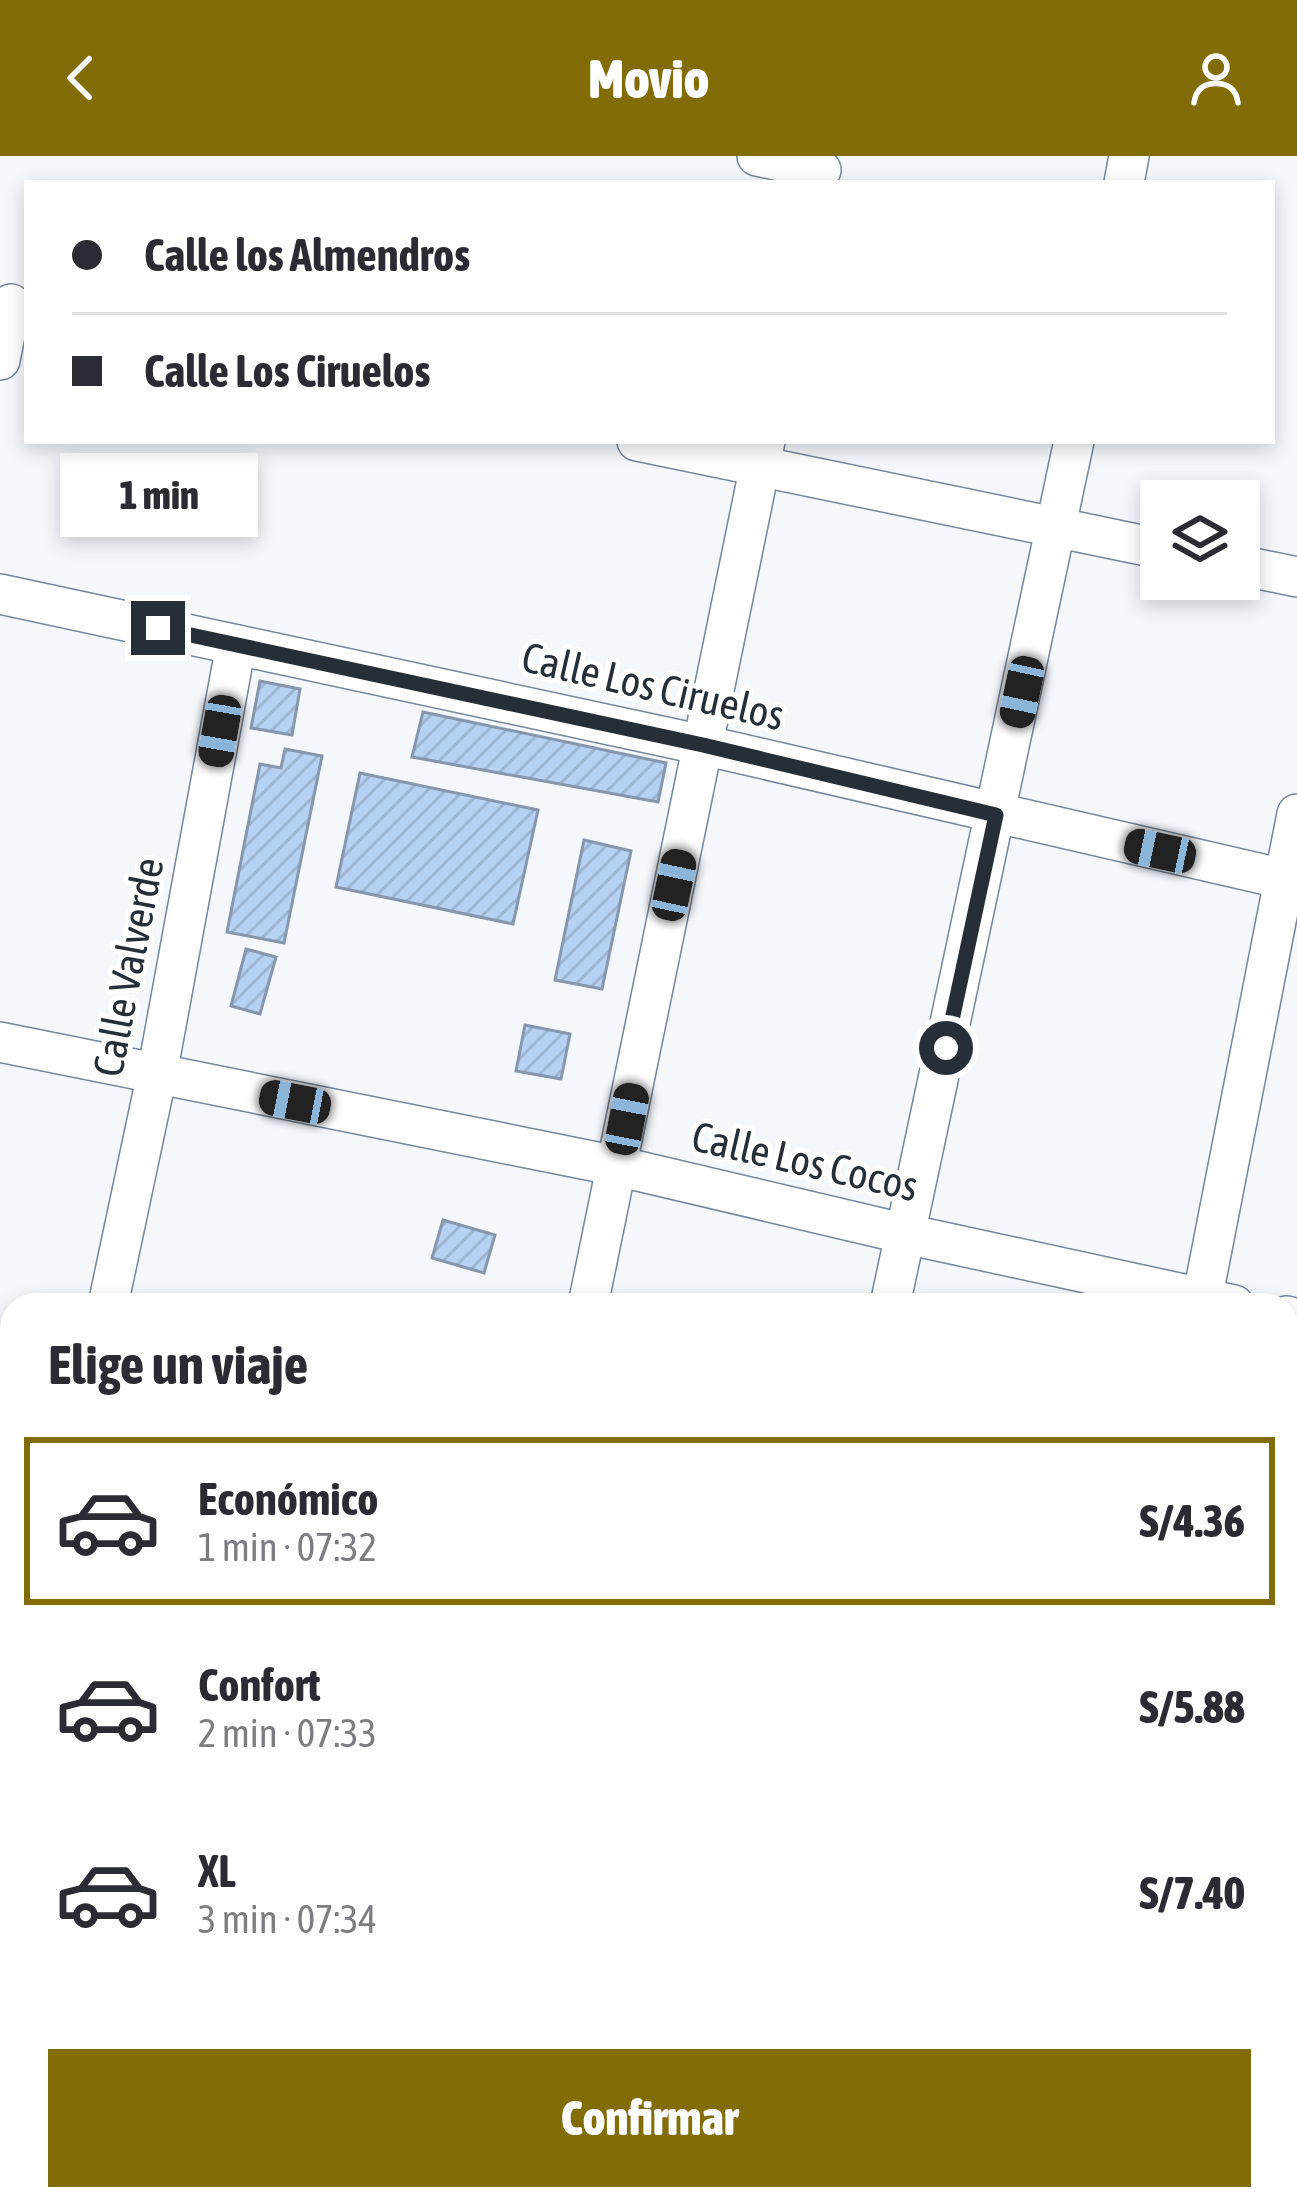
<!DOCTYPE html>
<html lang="es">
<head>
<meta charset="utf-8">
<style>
	:root { --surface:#fff; --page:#f2f2f3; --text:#2b2b33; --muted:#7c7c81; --line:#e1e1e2; --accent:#826c08 }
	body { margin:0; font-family:"Asap Condensed",sans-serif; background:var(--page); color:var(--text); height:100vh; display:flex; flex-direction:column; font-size:45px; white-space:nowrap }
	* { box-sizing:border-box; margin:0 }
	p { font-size:39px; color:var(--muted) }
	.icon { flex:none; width:66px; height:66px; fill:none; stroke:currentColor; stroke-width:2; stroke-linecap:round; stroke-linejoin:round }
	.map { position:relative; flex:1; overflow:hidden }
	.sheet { position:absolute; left:0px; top:1137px; width:1299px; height:918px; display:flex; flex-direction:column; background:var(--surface); border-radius:36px 36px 0 0; box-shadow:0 6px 18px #0003 }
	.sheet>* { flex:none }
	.top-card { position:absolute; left:24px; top:24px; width:1251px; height:264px; border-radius:0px; box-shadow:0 6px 18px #0003; display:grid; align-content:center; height:264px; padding:0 48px; background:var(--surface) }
	.fabs { position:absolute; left:1140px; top:324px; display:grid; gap:24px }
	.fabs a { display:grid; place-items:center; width:120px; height:120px; border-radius:0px; background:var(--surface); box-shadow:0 6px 18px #0003; font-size:60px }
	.end { position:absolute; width:54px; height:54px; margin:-27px; border:15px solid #262e37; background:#fff; box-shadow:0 0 0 6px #fff }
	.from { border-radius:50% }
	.bubble { position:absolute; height:84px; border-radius:0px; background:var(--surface); box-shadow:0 6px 18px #0003; font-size:39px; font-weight:800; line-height:84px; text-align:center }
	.car { position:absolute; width:36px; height:72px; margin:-36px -18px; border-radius:15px; box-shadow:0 0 9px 3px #0007; background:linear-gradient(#222 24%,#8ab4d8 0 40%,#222 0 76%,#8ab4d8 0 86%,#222 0) }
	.top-card b { display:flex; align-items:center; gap:42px; height:114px; font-size:45px }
	.top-card b+b { border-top:3px solid var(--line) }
	.top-card i { width:30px; height:30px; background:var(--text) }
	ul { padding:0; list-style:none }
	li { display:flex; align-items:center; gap:36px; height:168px; margin:0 24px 18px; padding:0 24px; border:6px solid transparent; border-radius:0px }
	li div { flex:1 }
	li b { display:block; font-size:45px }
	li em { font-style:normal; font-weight:800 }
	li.selected { border-color:var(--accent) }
	li>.icon { width:108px; height:108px; stroke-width:1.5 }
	h2 { padding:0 48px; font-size:54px; line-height:144px }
	.cta { display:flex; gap:24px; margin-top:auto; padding:24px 48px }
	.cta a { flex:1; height:138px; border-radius:0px; background:var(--accent); color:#fff; font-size:48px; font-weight:800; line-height:138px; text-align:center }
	header { display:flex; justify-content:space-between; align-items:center; height:156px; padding:0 48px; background:var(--accent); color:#fff; font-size:54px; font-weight:800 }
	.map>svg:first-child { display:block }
	.building { fill:url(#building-hatch); stroke:#8697ad; stroke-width:3 }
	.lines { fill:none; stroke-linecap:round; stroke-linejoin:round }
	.minor-casing { stroke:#74869b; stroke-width:42 }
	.tertiary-casing { stroke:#74869b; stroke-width:54 }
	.minor { stroke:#fff; stroke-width:39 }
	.tertiary { stroke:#fff; stroke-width:51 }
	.route { stroke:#262e37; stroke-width:15 }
	.labels { text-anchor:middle; stroke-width:10; stroke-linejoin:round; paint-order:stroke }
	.street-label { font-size:42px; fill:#262e37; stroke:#fff }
</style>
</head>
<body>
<header><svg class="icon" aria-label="back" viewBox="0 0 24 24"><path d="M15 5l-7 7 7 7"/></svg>Movio<svg class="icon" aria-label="person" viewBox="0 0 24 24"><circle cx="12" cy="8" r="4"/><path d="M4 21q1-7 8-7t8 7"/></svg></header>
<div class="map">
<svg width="1297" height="2055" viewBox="0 0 1297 2055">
	<defs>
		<pattern id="building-hatch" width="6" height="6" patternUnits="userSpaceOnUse" patternTransform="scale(3)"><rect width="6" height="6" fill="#b6d2f3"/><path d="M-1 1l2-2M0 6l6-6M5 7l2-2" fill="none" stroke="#9cb5d1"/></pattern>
	</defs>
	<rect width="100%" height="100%" fill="#f4f8fd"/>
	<!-- building -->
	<g class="building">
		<path d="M 260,525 L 300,533 L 292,579 L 251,572 Z"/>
		<path d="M 423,556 L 666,607 L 658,646 L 412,601 Z"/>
		<path d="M 285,593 L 322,600 L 284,787 L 227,776 L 260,608 L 281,612 Z"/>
		<path d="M 360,617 L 538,654 L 513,768 L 336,731 Z"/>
		<path d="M 584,684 L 631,695 L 602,833 L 555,824 Z"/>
		<path d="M 246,793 L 276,801 L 260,858 L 231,850 Z"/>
		<path d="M 525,869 L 570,878 L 561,923 L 516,915 Z"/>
		<path d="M 443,1064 L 495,1079 L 484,1117 L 432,1102 Z"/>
		<path d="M 428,1139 L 472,1149 L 426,1149 Z"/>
	</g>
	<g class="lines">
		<defs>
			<g id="minor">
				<path d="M 757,0 L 821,14"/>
				<path d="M 1124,27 L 1129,0"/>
				<path d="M 0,204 L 11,148"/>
				<path d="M 637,285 L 1161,393"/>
				<path d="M 1239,409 L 1297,421"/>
				<path d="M 0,438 L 703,589 L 1284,723"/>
				<path d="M 0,886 L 617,1010 L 906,1078 L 1234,1149"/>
				<path d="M 108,1149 L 157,918 L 236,489"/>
				<path d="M 588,1149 L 765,285"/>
				<path d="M 890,1149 L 1074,285"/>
				<path d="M 1201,1149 L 1297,658"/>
				<path d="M 1287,1160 L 1297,1163"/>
				<path d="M 0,1472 L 12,1474"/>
				<path d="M 0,1643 L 12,1590"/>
				<path d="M 0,1760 L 12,1764"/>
				<path d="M 398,2055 L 400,2043"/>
				<path d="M 708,2055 L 710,2043"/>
				<path d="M 1015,2055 L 1017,2043"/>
				<path d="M 1292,2055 L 1297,2025"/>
			</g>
			<path id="tertiary" d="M 1287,1578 L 1297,1581"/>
		</defs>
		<!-- minor casing -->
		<use href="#minor" class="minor-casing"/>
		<!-- tertiary casing -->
		<use href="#tertiary" class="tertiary-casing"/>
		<!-- minor -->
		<use href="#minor" class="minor"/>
		<!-- tertiary -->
		<use href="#tertiary" class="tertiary"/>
	</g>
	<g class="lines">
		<!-- route -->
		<path class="route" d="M 158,472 L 703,589 L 996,659 L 946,892"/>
	</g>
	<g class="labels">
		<!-- street labels -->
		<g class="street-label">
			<text transform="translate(653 530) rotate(13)" y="15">Calle Los Ciruelos</text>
			<text transform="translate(128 811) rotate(-79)" y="15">Calle Valverde</text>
			<text transform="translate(805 1005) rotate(13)" y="15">Calle Los Cocos</text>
		</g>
	</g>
</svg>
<div class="fabs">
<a><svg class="icon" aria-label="layers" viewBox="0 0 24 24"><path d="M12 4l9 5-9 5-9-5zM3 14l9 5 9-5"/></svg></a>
</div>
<i class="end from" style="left:946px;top:892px"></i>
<i class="end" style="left:158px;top:472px"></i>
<div class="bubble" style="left:60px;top:297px;width:198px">1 min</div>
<i class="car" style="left:1022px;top:536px;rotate:192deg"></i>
<i class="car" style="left:220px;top:575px;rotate:190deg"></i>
<i class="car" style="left:1160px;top:695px;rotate:282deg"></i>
<i class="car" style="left:674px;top:729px;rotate:12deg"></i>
<i class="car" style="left:295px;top:946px;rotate:281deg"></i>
<i class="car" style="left:627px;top:963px;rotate:11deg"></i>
<div class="top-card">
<b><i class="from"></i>Calle los Almendros</b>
<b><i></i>Calle Los Ciruelos</b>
</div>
<section class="sheet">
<h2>Elige un viaje</h2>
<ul>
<li class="selected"><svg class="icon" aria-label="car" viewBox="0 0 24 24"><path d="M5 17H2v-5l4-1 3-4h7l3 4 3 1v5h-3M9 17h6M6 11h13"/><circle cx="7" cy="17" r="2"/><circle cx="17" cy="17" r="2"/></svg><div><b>Económico</b><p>1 min · 07:32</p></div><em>S/4.36</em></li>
<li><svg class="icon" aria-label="car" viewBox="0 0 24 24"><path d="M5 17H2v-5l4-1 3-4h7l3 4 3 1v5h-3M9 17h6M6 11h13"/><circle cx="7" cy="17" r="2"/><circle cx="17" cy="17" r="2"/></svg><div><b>Confort</b><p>2 min · 07:33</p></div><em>S/5.88</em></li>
<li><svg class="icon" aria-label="car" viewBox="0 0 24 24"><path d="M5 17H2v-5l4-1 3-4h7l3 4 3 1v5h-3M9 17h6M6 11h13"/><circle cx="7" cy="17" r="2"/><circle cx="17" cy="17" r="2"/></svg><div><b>XL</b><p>3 min · 07:34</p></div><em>S/7.40</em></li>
</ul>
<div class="cta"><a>Confirmar</a></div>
</section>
</div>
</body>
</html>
